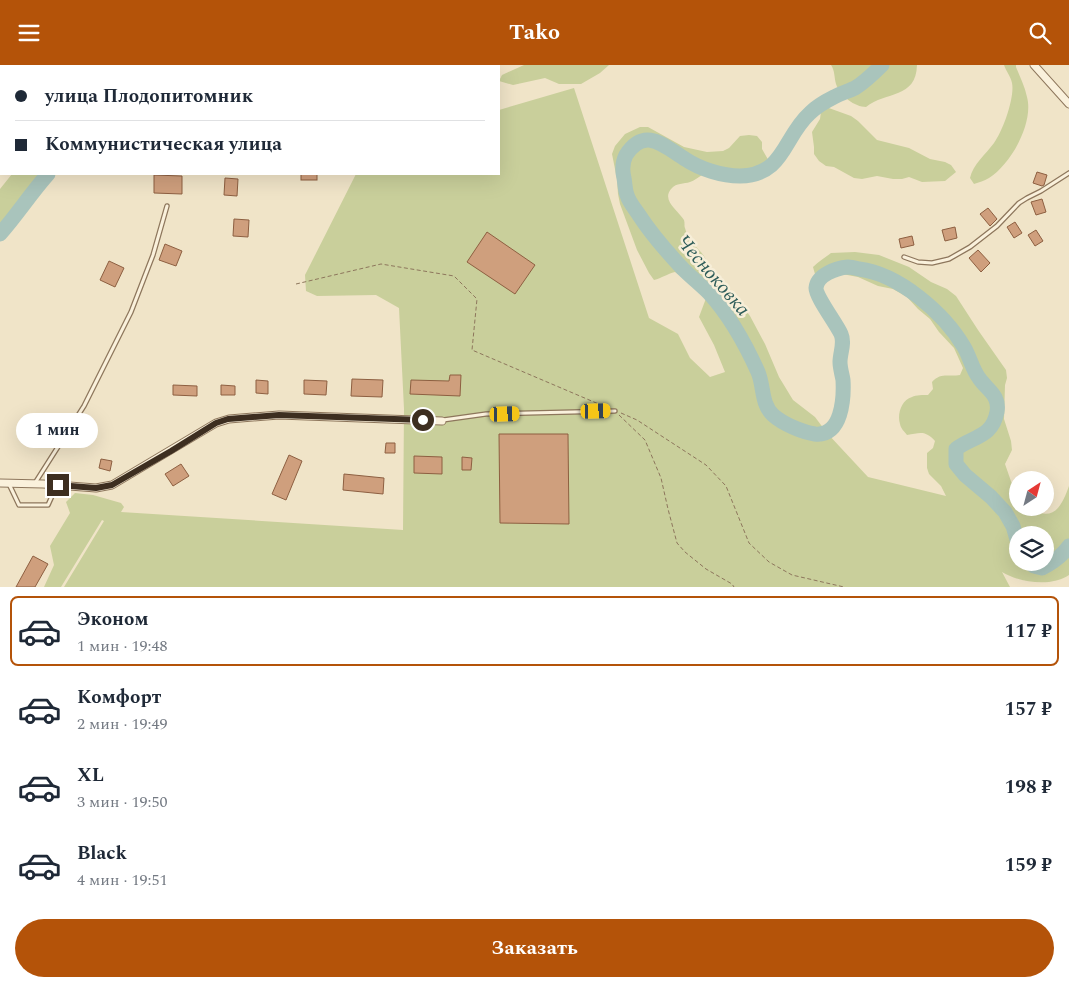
<!DOCTYPE html>
<html lang="ru">
<head>
<meta charset="utf-8">
<style>
	:root { --surface:#fff; --page:#f6f6f7; --text:#1f2937; --muted:#747a83; --line:#e0e1e3; --accent:#b45309 }
	body { margin:0; font-family:Spectral,serif; background:var(--page); color:var(--text); height:100vh; display:flex; flex-direction:column; font-size:19px; white-space:nowrap }
	* { box-sizing:border-box; margin:0 }
	p { font-size:16px; color:var(--muted) }
	.icon { flex:none; width:28px; height:28px; fill:none; stroke:currentColor; stroke-width:2; stroke-linecap:round; stroke-linejoin:round }
	.map { position:relative; height:522px; overflow:hidden }
	.drawer { display:flex; flex-direction:column; background:var(--surface); flex:1 }
	.drawer>* { flex:none }
	.guide { position:absolute; left:0px; top:0px; width:500px; height:110px; box-shadow:0 5px 20px #0002; display:grid; align-content:center; height:110px; padding:0 15px; background:var(--surface) }
	.needle { width:32px; rotate:36deg }
	.buttons { position:absolute; left:1009px; top:406px; display:grid; gap:10px }
	.buttons a { display:grid; place-items:center; width:45px; height:45px; border-radius:50%; background:var(--surface); box-shadow:0 5px 20px #0002; font-size:25px }
	.end { position:absolute; width:22px; height:22px; margin:-11px; border:6px solid #3d2e20; background:#fff; box-shadow:0 0 0 2px #fff }
	.from { border-radius:50% }
	.bubble { position:absolute; height:35px; border-radius:18px; background:var(--surface); box-shadow:0 5px 20px #0002; font-size:16px; font-weight:700; line-height:35px; text-align:center }
	.car { position:absolute; width:15px; height:30px; margin:-15px -8px; border-radius:6px; box-shadow:0 0 4px 1px #0007; background:linear-gradient(#f5c518 24%,#345 0 40%,#f5c518 0 76%,#345 0 86%,#f5c518 0) }
	.guide b { display:flex; align-items:center; gap:18px; height:48px; font-size:19px }
	.guide b+b { border-top:1px solid var(--line) }
	.guide i { width:12px; height:12px; background:var(--text) }
	ul { padding:9px 0 0; list-style:none }
	li { display:flex; align-items:center; gap:15px; height:70px; margin:0 10px 8px; padding:0 5px; border:2px solid transparent; border-radius:8px }
	li div { flex:1 }
	li b { display:block; font-size:19px }
	li em { font-style:normal; font-weight:700 }
	li.on { border-color:var(--accent) }
	li>.icon { width:45px; height:45px; stroke-width:1.5 }
	.primary-button { display:flex; gap:10px; margin-top:auto; padding:10px 15px }
	.primary-button a { flex:1; height:58px; border-radius:30px; background:var(--accent); color:#fff; font-size:20px; font-weight:700; line-height:58px; text-align:center }
	header { display:flex; justify-content:space-between; align-items:center; height:65px; padding:0 15px; background:var(--accent); color:#fff; font-size:22px; font-weight:700 }
	.map>svg:first-child { display:block }
	.green { fill:#c9cf9b; fill-rule:evenodd }
	.lines { fill:none; stroke-linecap:round; stroke-linejoin:round }
	.river { stroke:#a9c4bc; stroke-width:15 }
	.building { fill:#cf9f7d; stroke:#8d5f41 }
	.service-casing { stroke:#8d765c; stroke-width:5.5 }
	.minor-casing { stroke:#8d765c; stroke-width:9 }
	.path { stroke:#8d765c; stroke-width:1; stroke-dasharray:4 2.5; stroke-linecap:butt }
	.service { stroke:#faf1dc; stroke-width:3 }
	.minor { stroke:#faf1dc; stroke-width:7 }
	.route { stroke:#3d2e20; stroke-width:6 }
	.labels { text-anchor:middle; stroke-width:5; stroke-linejoin:round; paint-order:stroke }
	.water-label { font-size:20px; font-style:italic; fill:#2f5d5a; stroke:#f7eed8 }
</style>
</head>
<body>
<header><svg class="icon" aria-label="menu" viewBox="0 0 24 24"><path d="M4 6h16M4 12h16M4 18h16"/></svg>Tako<svg class="icon" aria-label="search" viewBox="0 0 24 24"><circle cx="10" cy="10" r="6"/><path d="M15 15l6 6"/></svg></header>
<div class="map">
<svg width="1069" height="522" viewBox="0 0 1069 522">
	<rect width="100%" height="100%" fill="#f0e4c8"/>
	<!-- green -->
	<g class="green">
		<path d="M 524,0 L 609,0 L 600,8 L 581,19 L 559,19 L 545,13 L 513,20 L 499,16 L 502,10 Z"/>
		<path d="M 831,0 L 917,0 C 916,34 886,26 866,42 C 855,42 840,31 836,19 C 834,12 835,6 831,0 Z"/>
		<path d="M 1004,0 L 1016,0 L 1016,2 C 1020,12 1025,22 1027,32 C 1034,58 1011,99 989,113 C 984,116 979,117 974,119 L 970,113 C 973,99 986,89 994,78 C 1003,66 1015,32 1012,18 C 1011,12 1006,6 1004,0 Z"/>
		<path d="M 574,23 L 649,253 L 678,269 L 690,293 L 710,312 L 725,307 L 714,280 L 699,252 L 708,228 L 735,231 L 750,251 L 765,279 L 779,312 L 793,335 L 815,352 L 827,368 L 868,412 L 946,431 L 941,421 L 929,409 L 927,403 L 927,388 L 933,383 L 935,376 C 925,365 920,368 907,370 C 904,366 901,364 900,359 C 897,350 901,335 912,332 C 916,330 923,330 928,330 L 933,324 L 932,317 C 941,307 948,312 960,310 L 963,303 L 954,283 L 939,267 L 930,254 L 918,244 L 907,232 L 893,224 L 878,221 L 858,212 L 842,209 L 828,214 L 815,209 L 813,202 C 819,196 825,193 831,188 L 855,187 L 879,190 L 909,202 L 931,217 L 947,224 L 956,231 L 978,265 L 1006,305 L 1007,313 L 1005,320 L 1004,354 L 1011,376 L 1012,385 L 1005,399 L 1013,422 L 1017,429 L 1018,442 C 1021,443 1026,442 1030,443 C 1033,443 1037,447 1040,448 C 1058,453 1064,434 1069,421 L 1069,510 C 1052,522 1020,518 1002,507 L 1010,522 L 64,522 L 104,456 L 102,455 L 61,522 L 44,522 L 54,500 L 50,481 L 70,448 L 66,437 L 75,428 L 93,430 L 121,438 L 124,442 L 121,447 L 403,465 L 404,344 L 399,243 L 376,230 L 317,231 L 306,226 L 305,210 L 356,109 L 499,109 L 499,45 ZM 1018,470 L 1045,470 L 1045,498 L 1018,498 Z"/>
		<path d="M 826,42 L 851,51 L 858,56 L 877,75 L 909,83 L 930,94 L 945,97 L 951,100 L 956,107 L 945,116 L 922,117 L 909,112 L 902,114 L 893,114 L 877,111 L 862,114 L 854,113 L 834,102 L 826,101 L 819,96 L 814,89 L 814,82 L 812,67 L 820,54 L 821,47 Z"/>
		<path d="M 640,62 L 648,62 L 684,82 L 707,87 L 723,86 L 729,83 L 740,71 L 749,70 L 757,71 L 762,77 L 762,84 L 770,98 C 758,112 742,113 724,109 C 720,108 718,106 714,106 C 703,106 699,114 690,117 C 684,119 676,118 672,123 C 660,135 679,146 684,155 C 685,158 684,161 685,163 C 686,168 689,173 692,177 C 695,182 701,186 704,191 C 707,196 712,211 709,217 C 708,219 706,221 704,222 L 696,222 L 675,207 C 667,209 662,213 654,215 L 649,208 L 637,185 L 620,139 L 618,129 L 617,114 L 612,89 L 615,81 L 625,69 Z"/>
		<path d="M 12,109 L 51,109 L 39,119 L 27,140 L 0,171 L 0,124 Z"/>
	</g>
	<g class="lines">
		<!-- river -->
		<g class="river">
			<path d="M 882,0 C 874,8 865,17 855,23 C 849,26 841,28 834,32 C 826,36 816,42 810,48 C 783,72 785,110 740,111 C 722,111 700,104 685,94 C 664,81 645,61 626,90 C 622,98 622,105 624,113 C 625,118 625,125 627,130 C 629,137 635,144 639,150 C 652,170 667,187 683,204 C 691,212 701,220 709,228 C 730,251 745,278 758,307 C 764,321 761,339 773,350 C 783,359 802,367 815,369 C 842,372 844,333 843,315 C 842,309 840,303 840,297 C 840,288 845,278 841,269 C 836,258 816,232 816,223 C 817,210 836,203 848,202 C 851,202 855,203 859,204 C 899,209 944,248 964,282 C 970,292 972,304 979,313 C 987,325 1000,330 997,347 C 992,373 973,371 956,384 L 956,399 L 965,410 L 991,432 L 1005,447 L 1013,461 L 1018,478"/>
			<path d="M 78,1 L 78,0"/>
			<path d="M 138,1 L 139,0"/>
			<path d="M 436,1 L 438,0"/>
			<path d="M 0,169 C 17,150 31,128 48,109"/>
			<path d="M 1030,498 L 1034,501 L 1042,503 C 1052,498 1062,491 1069,481"/>
		</g>
	</g>
	<!-- building -->
	<g class="building">
		<path d="M 1037,107 L 1047,110 L 1044,120 L 1042,121 L 1033,118 Z"/>
		<rect x="301" y="109" width="16" height="6"/>
		<path d="M 154,110 L 182,111 L 182,129 L 154,128 Z"/>
		<path d="M 225,113 L 238,114 L 237,131 L 224,130 Z"/>
		<path d="M 1042,134 L 1046,147 L 1036,150 L 1031,137 Z"/>
		<path d="M 988,143 L 997,154 L 990,161 L 980,149 Z"/>
		<path d="M 234,154 L 249,155 L 248,172 L 233,171 Z"/>
		<path d="M 1015,157 L 1022,168 L 1014,173 L 1007,162 Z"/>
		<path d="M 955,162 L 957,173 L 945,176 L 942,165 Z"/>
		<path d="M 1036,165 L 1043,176 L 1035,181 L 1028,170 Z"/>
		<path d="M 487,167 L 535,200 L 515,229 L 467,197 Z"/>
		<path d="M 912,171 L 914,180 L 901,183 L 899,174 Z"/>
		<path d="M 165,179 L 182,186 L 176,201 L 159,195 Z"/>
		<path d="M 978,185 L 990,198 L 981,207 L 969,193 Z"/>
		<path d="M 109,196 L 124,203 L 115,222 L 100,215 Z"/>
		<path d="M 450,310 L 461,310 L 460,331 L 410,329 L 411,315 L 449,316 Z"/>
		<path d="M 352,314 L 383,315 L 382,332 L 351,331 Z"/>
		<path d="M 256,315 L 268,316 L 268,329 L 256,328 Z"/>
		<path d="M 304,315 L 327,316 L 326,330 L 304,329 Z"/>
		<path d="M 173,320 L 197,321 L 197,331 L 173,330 Z"/>
		<path d="M 221,320 L 235,321 L 235,330 L 221,330 Z"/>
		<path d="M 29,353 L 48,365 L 45,370 L 34,364 L 27,376 L 19,371 Z"/>
		<path d="M 499,369 L 568,369 L 569,459 L 500,458 Z"/>
		<path d="M 386,378 L 395,378 L 395,388 L 385,388 Z"/>
		<path d="M 289,390 L 302,396 L 286,435 L 272,429 Z"/>
		<path d="M 414,391 L 442,392 L 442,409 L 414,408 Z"/>
		<path d="M 462,392 L 472,393 L 471,405 L 462,405 Z"/>
		<path d="M 101,394 L 112,396 L 110,406 L 99,403 Z"/>
		<path d="M 181,399 L 189,411 L 173,421 L 165,409 Z"/>
		<path d="M 344,409 L 384,413 L 383,429 L 343,425 Z"/>
		<path d="M 33,491 L 48,499 L 35,522 L 16,522 Z"/>
	</g>
	<g class="lines">
		<defs>
			<g id="service">
				<path d="M 904,192 L 918,197 L 932,198 L 949,194 L 970,182 L 997,161 L 1019,138 L 1027,133 L 1041,126 L 1069,108"/>
				<path d="M 443,355 L 486,349 L 615,346"/>
				<path d="M 35,418 L 84,341 L 131,247 L 153,190 L 167,141"/>
				<path d="M 9,419 L 19,440 L 48,440 L 57,420"/>
			</g>
			<g id="minor">
				<path d="M 1034,0 L 1069,39"/>
				<path d="M 0,418 L 43,419 L 96,423 L 112,420 L 216,358 L 229,354 L 279,350 L 442,356"/>
			</g>
		</defs>
		<!-- service casing -->
		<use href="#service" class="service-casing"/>
		<!-- minor casing -->
		<use href="#minor" class="minor-casing"/>
		<!-- path -->
		<g class="path">
			<path d="M 64,1 L 65,0"/>
			<path d="M 0,107 L 1,106"/>
			<path d="M 296,219 L 381,199 L 454,211 L 477,234 L 472,285 L 601,340"/>
			<path d="M 621,348 L 637,355 L 706,400 L 726,421 L 749,478 L 769,497 L 792,510 L 844,522"/>
			<path d="M 619,350 L 645,375 L 661,413 L 668,444 L 677,478 L 685,487 L 706,504 L 732,519 L 734,522"/>
		</g>
		<!-- service -->
		<use href="#service" class="service"/>
		<!-- minor -->
		<use href="#minor" class="minor"/>
	</g>
	<g class="lines">
		<!-- route -->
		<path class="route" d="M 58,420 L 96,423 L 112,420 L 171,386 L 216,358 L 228,354 L 279,350 L 423,355"/>
	</g>
	<g class="labels">
		<!-- water labels -->
		<g class="water-label">
			<text transform="translate(714 210) rotate(49)" y="7">Чесноковка</text>
		</g>
	</g>
</svg>
<div class="buttons">
<a><svg class="needle" viewBox="-14 -14 28 28"><path d="M0-13l5 13h-10z" fill="#e53935"/><path d="M0 13l5-13h-10z" fill="#747a83"/></svg></a>
<a><svg class="icon" aria-label="layers" viewBox="0 0 24 24"><path d="M12 4l9 5-9 5-9-5zM3 14l9 5 9-5"/></svg></a>
</div>
<i class="end from" style="left:423px;top:355px"></i>
<i class="end" style="left:58px;top:420px"></i>
<div class="bubble" style="left:16px;top:348px;width:82px">1 мин</div>
<i class="car" style="left:596px;top:346px;rotate:88deg"></i>
<i class="car" style="left:505px;top:349px;rotate:88deg"></i>
<div class="guide">
<b><i class="from"></i>улица Плодопитомник</b>
<b><i></i>Коммунистическая улица</b>
</div>
</div>
<section class="drawer">
<ul>
<li class="on"><svg class="icon" aria-label="car" viewBox="0 0 24 24"><path d="M5 17H2v-5l4-1 3-4h7l3 4 3 1v5h-3M9 17h6M6 11h13"/><circle cx="7" cy="17" r="2"/><circle cx="17" cy="17" r="2"/></svg><div><b>Эконом</b><p>1 мин · 19:48</p></div><em>117 ₽</em></li>
<li><svg class="icon" aria-label="car" viewBox="0 0 24 24"><path d="M5 17H2v-5l4-1 3-4h7l3 4 3 1v5h-3M9 17h6M6 11h13"/><circle cx="7" cy="17" r="2"/><circle cx="17" cy="17" r="2"/></svg><div><b>Комфорт</b><p>2 мин · 19:49</p></div><em>157 ₽</em></li>
<li><svg class="icon" aria-label="car" viewBox="0 0 24 24"><path d="M5 17H2v-5l4-1 3-4h7l3 4 3 1v5h-3M9 17h6M6 11h13"/><circle cx="7" cy="17" r="2"/><circle cx="17" cy="17" r="2"/></svg><div><b>XL</b><p>3 мин · 19:50</p></div><em>198 ₽</em></li>
<li><svg class="icon" aria-label="car" viewBox="0 0 24 24"><path d="M5 17H2v-5l4-1 3-4h7l3 4 3 1v5h-3M9 17h6M6 11h13"/><circle cx="7" cy="17" r="2"/><circle cx="17" cy="17" r="2"/></svg><div><b>Black</b><p>4 мин · 19:51</p></div><em>159 ₽</em></li>
</ul>
<div class="primary-button"><a>Заказать</a></div>
</section>
</body>
</html>
